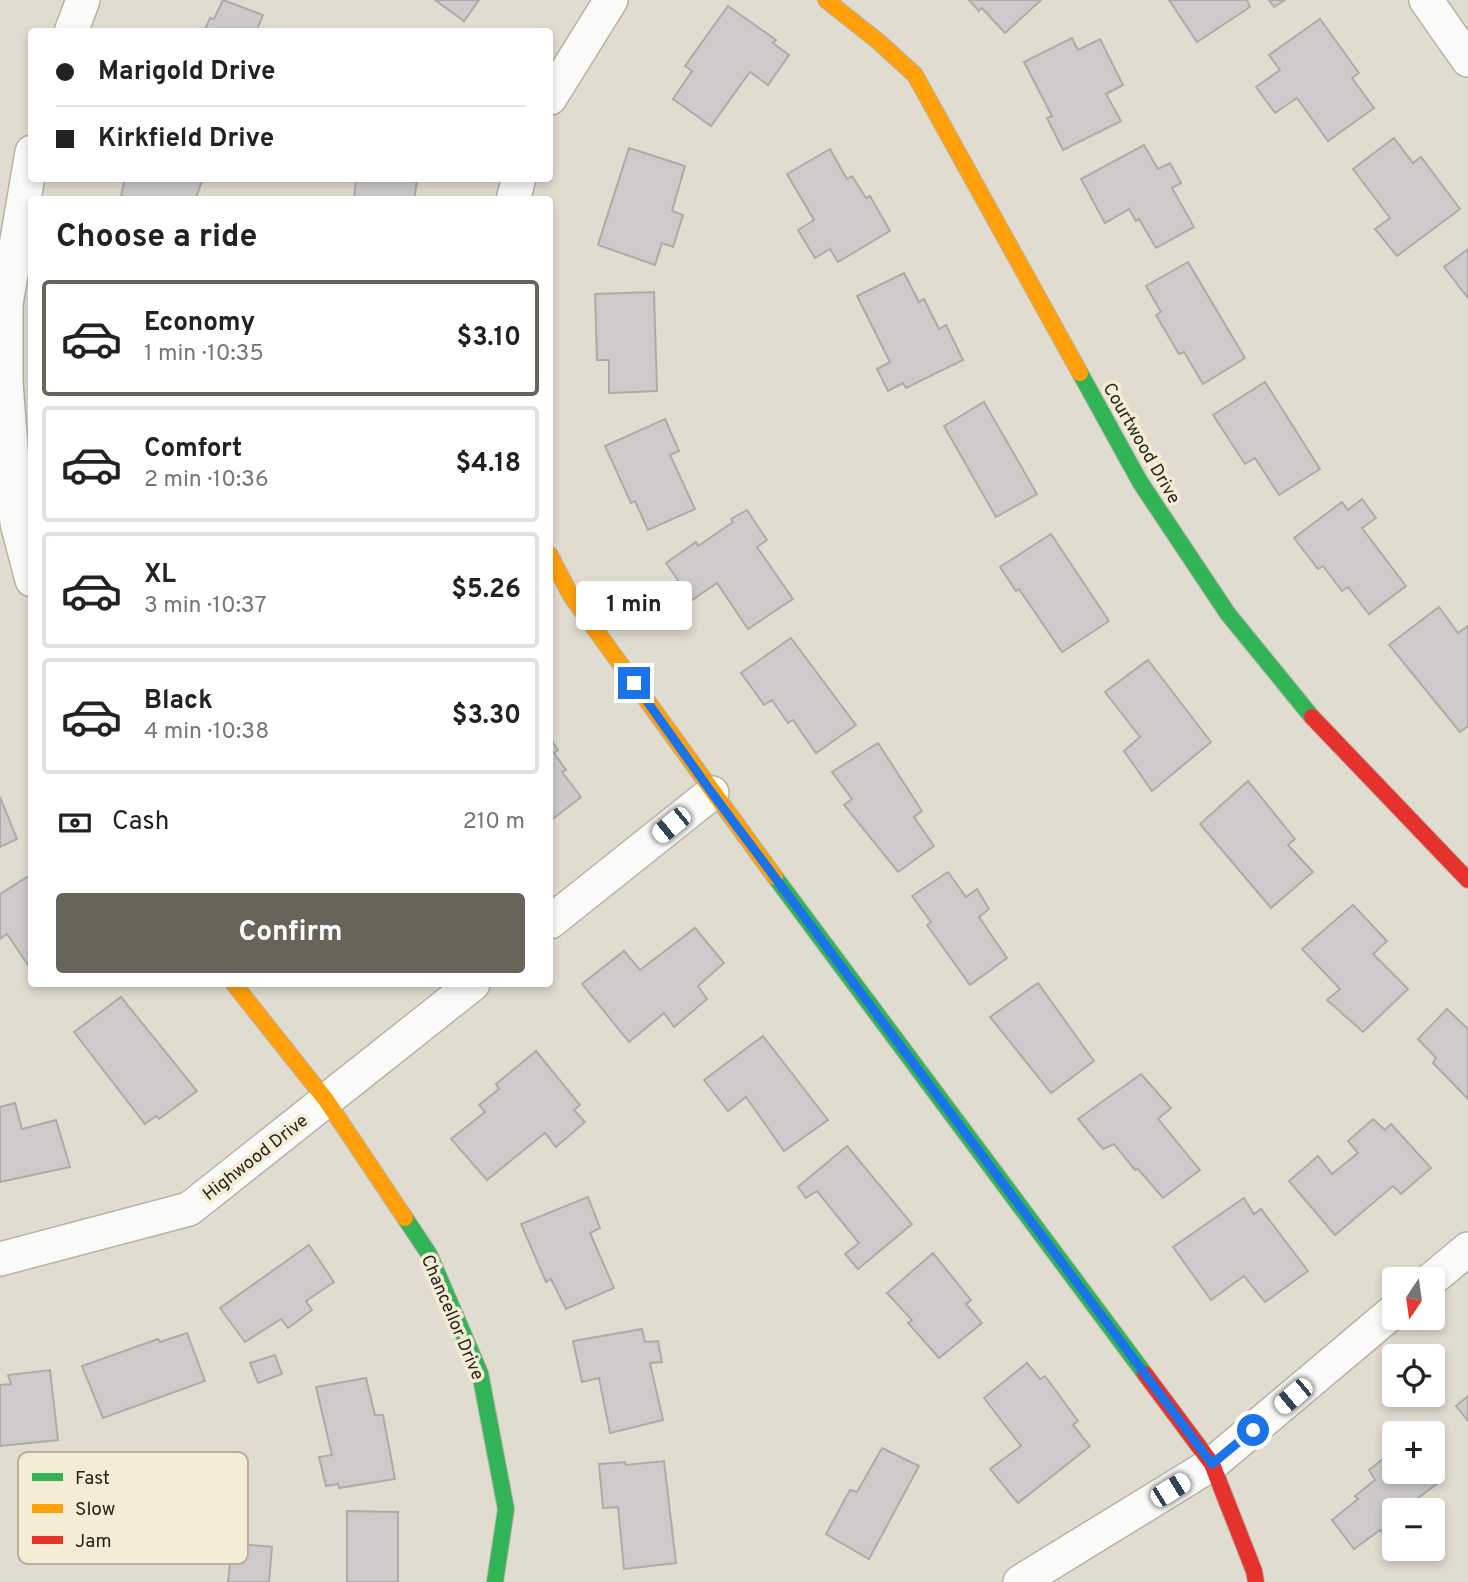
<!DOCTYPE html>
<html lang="en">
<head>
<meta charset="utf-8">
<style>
	:root { --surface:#fff; --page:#f6f6f6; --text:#222; --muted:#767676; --line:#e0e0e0; --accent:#67645a }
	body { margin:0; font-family:Overpass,sans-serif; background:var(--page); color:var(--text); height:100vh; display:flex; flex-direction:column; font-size:26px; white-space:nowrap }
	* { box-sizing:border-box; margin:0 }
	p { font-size:23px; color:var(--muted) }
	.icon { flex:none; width:38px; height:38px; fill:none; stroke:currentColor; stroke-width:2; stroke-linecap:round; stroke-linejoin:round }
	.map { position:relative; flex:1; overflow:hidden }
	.panel { position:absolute; left:28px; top:196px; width:525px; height:791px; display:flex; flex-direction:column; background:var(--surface); border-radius:7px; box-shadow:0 4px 10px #0003 }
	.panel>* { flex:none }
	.hud { position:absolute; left:28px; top:28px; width:525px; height:154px; border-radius:7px; box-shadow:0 4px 10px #0003; display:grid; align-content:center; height:154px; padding:0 28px; background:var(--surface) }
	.needle { width:46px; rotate:193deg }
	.fabs { position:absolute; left:1382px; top:1267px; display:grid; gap:14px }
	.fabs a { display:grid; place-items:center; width:63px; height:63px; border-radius:7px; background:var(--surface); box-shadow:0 4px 10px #0003; font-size:35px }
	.end { position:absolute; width:32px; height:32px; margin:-16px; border:9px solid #1a73e8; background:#fff; box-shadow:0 0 0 4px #fff }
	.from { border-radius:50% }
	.bubble { position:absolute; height:49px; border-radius:7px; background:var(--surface); box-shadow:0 4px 10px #0003; font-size:23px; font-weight:700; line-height:49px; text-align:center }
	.car { position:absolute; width:21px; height:42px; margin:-21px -10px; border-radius:9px; box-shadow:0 0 5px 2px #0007; background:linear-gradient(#fff 24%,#345 0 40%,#fff 0 76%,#345 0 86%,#fff 0) }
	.hud b { display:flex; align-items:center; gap:24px; height:66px; font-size:26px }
	.hud b+b { border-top:2px solid var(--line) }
	.hud i { width:18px; height:18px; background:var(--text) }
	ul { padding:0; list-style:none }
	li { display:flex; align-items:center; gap:21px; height:116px; margin:0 14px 10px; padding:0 14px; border:4px solid var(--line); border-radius:7px }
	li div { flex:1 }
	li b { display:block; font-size:26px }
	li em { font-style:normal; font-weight:700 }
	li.current { border-color:var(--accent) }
	li>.icon { width:63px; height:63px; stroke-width:1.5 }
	h2 { padding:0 28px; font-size:32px; line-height:84px }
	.pay { display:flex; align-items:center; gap:18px; height:77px; padding:0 28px; font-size:26px }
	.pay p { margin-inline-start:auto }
	.cta { display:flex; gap:14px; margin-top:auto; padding:14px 28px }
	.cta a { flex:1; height:80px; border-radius:7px; background:var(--accent); color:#fff; font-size:28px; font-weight:700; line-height:80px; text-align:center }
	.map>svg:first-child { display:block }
	.building { fill:#cdcac9; stroke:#adabaa; stroke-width:2 }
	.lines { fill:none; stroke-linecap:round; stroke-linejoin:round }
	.street-casing { stroke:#b6b2a8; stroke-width:36 }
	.fast-casing { stroke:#b6b2a8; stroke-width:18 }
	.slow-casing { stroke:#b6b2a8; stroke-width:18 }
	.jam-casing { stroke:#b6b2a8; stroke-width:18 }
	.street { stroke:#fafaf8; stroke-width:33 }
	.fast { stroke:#30b455; stroke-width:16 }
	.slow { stroke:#ff9f0a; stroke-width:16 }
	.jam { stroke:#e5322d; stroke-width:16 }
	.route { stroke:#1a73e8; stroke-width:9 }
	.labels { text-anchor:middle; stroke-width:7; stroke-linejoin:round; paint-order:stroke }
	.street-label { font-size:18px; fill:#26231b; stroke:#f5ecd6 }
	.key { fill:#f5ecd6; stroke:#b7b09e; stroke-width:2 }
	.key-label { font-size:19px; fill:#26231b }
</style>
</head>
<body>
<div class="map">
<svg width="1468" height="1582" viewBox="0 0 1468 1582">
	<rect width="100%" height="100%" fill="#e1dcd0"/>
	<!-- building -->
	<g class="building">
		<path d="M 223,0 L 263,15 L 256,32 L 204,32 L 210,18 L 214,19 Z"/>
		<path d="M 435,0 L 479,0 L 464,21 Z"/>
		<path d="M 969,0 L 1041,0 L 1005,33 L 982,8 L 979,11 Z"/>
		<path d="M 1169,0 L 1247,0 L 1250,7 L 1197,42 Z"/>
		<path d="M 1269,0 L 1285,0 L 1274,7 Z"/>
		<path d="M 728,6 L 776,40 L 773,43 L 789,55 L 768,85 L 750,72 L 711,126 L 673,99 L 692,71 L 685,66 Z"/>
		<path d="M 1320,19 L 1359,73 L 1352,78 L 1374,108 L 1328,141 L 1297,98 L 1275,113 L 1256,87 L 1280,70 L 1269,55 Z"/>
		<path d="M 1072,38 L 1078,50 L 1100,39 L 1123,85 L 1106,94 L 1121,121 L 1063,150 L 1047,118 L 1052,116 L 1024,62 Z"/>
		<path d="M 1394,138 L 1413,163 L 1421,157 L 1460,209 L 1397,256 L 1375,229 L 1390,218 L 1353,169 Z"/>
		<path d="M 1144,145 L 1158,169 L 1170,163 L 1181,183 L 1172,188 L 1194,227 L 1156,248 L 1139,219 L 1136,221 L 1129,209 L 1105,223 L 1081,179 Z"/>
		<path d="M 629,148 L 685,166 L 672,211 L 683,215 L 673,247 L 662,243 L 655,265 L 598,245 Z"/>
		<path d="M 830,149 L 847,179 L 852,176 L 866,198 L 870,196 L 890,231 L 838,262 L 830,249 L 815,258 L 798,230 L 814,220 L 787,174 Z"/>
		<path d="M 125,178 L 194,178 L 202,181 L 195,200 L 133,200 L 121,196 Z"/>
		<path d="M 356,178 L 395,178 L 417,182 L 414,200 L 354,200 Z"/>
		<path d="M 1468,249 L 1468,298 L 1444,267 Z"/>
		<path d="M 1188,262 L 1245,358 L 1203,384 L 1184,352 L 1179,354 L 1156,315 L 1161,312 L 1146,286 Z"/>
		<path d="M 904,273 L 919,302 L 924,299 L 939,329 L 946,325 L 963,360 L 906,388 L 903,383 L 888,391 L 877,369 L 890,362 L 857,296 Z"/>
		<path d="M 654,292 L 657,391 L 609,393 L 609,360 L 597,360 L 595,294 Z"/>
		<path d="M 1265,382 L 1320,469 L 1279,495 L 1255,458 L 1245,464 L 1213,415 Z"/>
		<path d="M 984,402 L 1037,494 L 996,517 L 944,426 Z"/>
		<path d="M 665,419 L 679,451 L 670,455 L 695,509 L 648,530 L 635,501 L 631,503 L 605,446 Z"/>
		<path d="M 1362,499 L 1376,518 L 1362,528 L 1406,586 L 1369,614 L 1348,587 L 1342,591 L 1323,566 L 1318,569 L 1294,538 L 1342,502 L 1348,510 Z"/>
		<path d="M 747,510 L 767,540 L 757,547 L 793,599 L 748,629 L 717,583 L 692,600 L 666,563 L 696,542 L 698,546 L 733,522 L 731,519 Z"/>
		<path d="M 1051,534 L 1109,621 L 1062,652 L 1019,589 L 1016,591 L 1000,567 Z"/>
		<path d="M 1439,607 L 1458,633 L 1468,626 L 1468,726 L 1460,732 L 1389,645 Z"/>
		<path d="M 791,638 L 856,725 L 816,753 L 793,720 L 788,723 L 772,700 L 764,705 L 741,673 Z"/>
		<path d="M 1148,660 L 1211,742 L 1152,791 L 1124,751 L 1140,737 L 1105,692 Z"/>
		<path d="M 550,738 L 558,750 L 554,753 L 566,770 L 562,772 L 581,797 L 550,821 Z"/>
		<path d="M 878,743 L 922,811 L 914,817 L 934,846 L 898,872 L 844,805 L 852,799 L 832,772 Z"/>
		<path d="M 1248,781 L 1295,839 L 1288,845 L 1313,872 L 1271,908 L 1200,824 Z"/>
		<path d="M 0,797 L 17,839 L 0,847 Z"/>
		<path d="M 948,872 L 966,897 L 977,889 L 989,909 L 979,917 L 1007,958 L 970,985 L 927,925 L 931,922 L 912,896 Z"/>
		<path d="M 32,874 L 32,971 L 7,934 L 0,939 L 0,894 Z"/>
		<path d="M 1353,905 L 1387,941 L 1373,954 L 1408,989 L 1363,1032 L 1327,1000 L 1340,989 L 1302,949 Z"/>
		<path d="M 695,928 L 724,963 L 698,986 L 707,999 L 674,1027 L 664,1013 L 629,1042 L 582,984 L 624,951 L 640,970 Z"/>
		<path d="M 1038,983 L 1094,1061 L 1051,1093 L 990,1017 Z"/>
		<path d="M 121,997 L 197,1091 L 159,1119 L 156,1116 L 145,1124 L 74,1032 Z"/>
		<path d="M 1447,1009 L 1468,1029 L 1468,1099 L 1433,1063 L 1436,1058 L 1418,1039 Z"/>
		<path d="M 763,1036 L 828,1120 L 784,1151 L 746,1097 L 728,1111 L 704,1080 Z"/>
		<path d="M 536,1051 L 580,1105 L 574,1110 L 585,1122 L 556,1147 L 545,1133 L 487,1180 L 451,1139 L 485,1112 L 479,1105 L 499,1089 L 496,1084 Z"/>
		<path d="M 1141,1074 L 1171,1108 L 1158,1119 L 1200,1170 L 1163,1198 L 1138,1169 L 1135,1170 L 1114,1144 L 1103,1149 L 1078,1119 Z"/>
		<path d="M 15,1103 L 22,1129 L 56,1120 L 70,1167 L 0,1182 L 0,1107 Z"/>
		<path d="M 1373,1119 L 1385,1130 L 1391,1124 L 1431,1168 L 1401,1194 L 1393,1186 L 1335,1235 L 1289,1181 L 1318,1156 L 1332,1174 L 1358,1153 L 1348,1141 Z"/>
		<path d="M 847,1146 L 912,1224 L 858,1269 L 845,1254 L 859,1243 L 817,1191 L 806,1198 L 798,1187 Z"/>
		<path d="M 588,1197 L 600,1228 L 590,1233 L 614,1288 L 566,1309 L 551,1279 L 546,1282 L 521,1224 Z"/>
		<path d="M 1244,1198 L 1254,1214 L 1261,1209 L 1308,1271 L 1265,1302 L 1244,1276 L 1211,1300 L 1173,1247 Z"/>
		<path d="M 309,1245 L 334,1282 L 306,1301 L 312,1310 L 288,1328 L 281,1319 L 245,1342 L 220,1308 Z"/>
		<path d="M 933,1253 L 971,1300 L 966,1304 L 982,1323 L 939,1358 L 908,1323 L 912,1320 L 887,1293 Z"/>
		<path d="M 642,1329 L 645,1342 L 658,1341 L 662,1362 L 650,1363 L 663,1420 L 610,1433 L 599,1378 L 582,1382 L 573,1341 Z"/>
		<path d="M 187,1333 L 205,1381 L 103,1418 L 82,1366 L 158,1339 L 160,1342 Z"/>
		<path d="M 275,1355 L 282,1374 L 258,1383 L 250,1363 Z"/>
		<path d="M 1027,1363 L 1040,1379 L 1045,1376 L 1078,1421 L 1073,1425 L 1090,1446 L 1018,1503 L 990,1469 L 1021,1446 L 984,1398 Z"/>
		<path d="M 50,1370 L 58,1440 L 0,1446 L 0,1385 L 11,1384 L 8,1375 Z"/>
		<path d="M 366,1378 L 375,1415 L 383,1415 L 395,1479 L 339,1488 L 338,1484 L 326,1486 L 319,1457 L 332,1455 L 316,1387 Z"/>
		<path d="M 1468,1396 L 1468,1421 L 1456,1406 Z"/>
		<path d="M 882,1448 L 919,1466 L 869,1559 L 826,1534 L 850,1490 L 857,1492 Z"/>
		<path d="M 1395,1449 L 1395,1472 L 1429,1472 L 1438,1483 L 1414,1501 L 1421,1510 L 1395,1510 L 1395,1531 L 1386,1538 L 1380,1530 L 1354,1549 L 1332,1520 L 1358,1499 L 1355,1496 L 1375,1480 L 1369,1470 Z"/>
		<path d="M 664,1461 L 676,1563 L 624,1569 L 618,1507 L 603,1508 L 599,1464 L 625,1462 L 626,1465 Z"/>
		<path d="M 347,1511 L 398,1512 L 398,1582 L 347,1582 Z"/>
		<path d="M 232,1543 L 272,1547 L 269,1582 L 228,1582 Z"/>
	</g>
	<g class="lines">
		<defs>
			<g id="street">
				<path d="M 1426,0 L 1468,60"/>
				<path d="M 71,32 L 83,0"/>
				<path d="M 550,98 L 611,0"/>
				<path d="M 32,152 L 6,304 L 6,383 L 17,523 L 32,580"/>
				<path d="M 513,200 L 519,178"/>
				<path d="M 550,922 L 712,793"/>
				<path d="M 0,1259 L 189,1209 L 473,984"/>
				<path d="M 1432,1279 L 1468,1249"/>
				<path d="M 1020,1582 L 1212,1464 L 1395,1310"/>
			</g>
			<g id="fast">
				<path d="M 1080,373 L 1140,482 L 1228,614 L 1312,717"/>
				<path d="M 775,877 L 1145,1374"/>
				<path d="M 405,1218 L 429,1254 L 480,1373 L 506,1509 L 495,1582"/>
			</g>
			<g id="slow">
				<path d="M 826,0 L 879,42 L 915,75 L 1080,373"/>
				<path d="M 550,555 L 571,596 L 775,877"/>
				<path d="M 234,984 L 326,1100 L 405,1218"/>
			</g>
			<g id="jam">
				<path d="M 1312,717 L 1468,880"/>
				<path d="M 1145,1374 L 1212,1464 L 1254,1571 L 1256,1582"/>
			</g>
		</defs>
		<!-- street casing -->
		<use href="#street" class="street-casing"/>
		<!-- fast casing -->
		<use href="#fast" class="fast-casing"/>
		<!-- slow casing -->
		<use href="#slow" class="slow-casing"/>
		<!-- jam casing -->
		<use href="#jam" class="jam-casing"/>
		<!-- street -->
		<use href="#street" class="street"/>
		<!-- fast -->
		<use href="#fast" class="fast"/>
		<!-- slow -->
		<use href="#slow" class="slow"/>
		<!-- jam -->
		<use href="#jam" class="jam"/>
	</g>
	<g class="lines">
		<!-- route -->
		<path class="route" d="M 634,683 L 712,793 L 1212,1464 L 1253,1430"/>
	</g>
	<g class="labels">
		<!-- street labels -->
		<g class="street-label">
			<text transform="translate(1142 443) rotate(60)" y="6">Courtwood Drive</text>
			<text transform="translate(255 1157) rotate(-38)" y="6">Highwood Drive</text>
			<text transform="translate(453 1317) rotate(67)" y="6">Chancellor Drive</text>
		</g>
	</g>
	<!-- legend -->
	<rect x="18" y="1452" width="230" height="112" rx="10" class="key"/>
	<rect x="32" y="1473" width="31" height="8" fill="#30b455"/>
	<rect x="32" y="1504" width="31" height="9" fill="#ff9f0a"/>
	<rect x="32" y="1536" width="31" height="8" fill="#e5322d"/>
	<g class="key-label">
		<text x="75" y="1484">Fast</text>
		<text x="75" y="1515">Slow</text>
		<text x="75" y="1547">Jam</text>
	</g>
</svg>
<div class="fabs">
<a><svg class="needle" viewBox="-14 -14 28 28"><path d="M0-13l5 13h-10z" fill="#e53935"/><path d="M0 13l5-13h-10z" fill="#767676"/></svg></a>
<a><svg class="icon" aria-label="locate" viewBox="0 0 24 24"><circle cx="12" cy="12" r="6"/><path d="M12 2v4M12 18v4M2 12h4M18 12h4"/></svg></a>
<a>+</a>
<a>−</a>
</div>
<i class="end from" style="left:1253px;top:1430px"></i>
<i class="end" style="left:634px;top:683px"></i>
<div class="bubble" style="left:576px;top:581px;width:116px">1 min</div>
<i class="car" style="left:671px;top:825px;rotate:231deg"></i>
<i class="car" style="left:1293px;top:1396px;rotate:230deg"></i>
<i class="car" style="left:1170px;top:1490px;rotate:58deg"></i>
<div class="hud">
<b><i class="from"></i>Marigold Drive</b>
<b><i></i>Kirkfield Drive</b>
</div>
<section class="panel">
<h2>Choose a ride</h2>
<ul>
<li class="current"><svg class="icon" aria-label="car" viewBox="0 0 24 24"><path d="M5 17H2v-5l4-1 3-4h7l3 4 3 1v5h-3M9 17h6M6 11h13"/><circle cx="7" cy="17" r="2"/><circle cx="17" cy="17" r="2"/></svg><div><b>Economy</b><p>1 min · 10:35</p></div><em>$3.10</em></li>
<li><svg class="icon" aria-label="car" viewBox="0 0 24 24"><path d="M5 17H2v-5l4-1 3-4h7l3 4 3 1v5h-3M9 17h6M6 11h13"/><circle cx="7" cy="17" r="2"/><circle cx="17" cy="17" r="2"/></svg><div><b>Comfort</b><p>2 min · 10:36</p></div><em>$4.18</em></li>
<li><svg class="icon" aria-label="car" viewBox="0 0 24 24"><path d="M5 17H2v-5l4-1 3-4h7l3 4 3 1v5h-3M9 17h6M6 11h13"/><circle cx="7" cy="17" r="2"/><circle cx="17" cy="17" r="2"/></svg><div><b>XL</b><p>3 min · 10:37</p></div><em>$5.26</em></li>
<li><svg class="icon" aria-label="car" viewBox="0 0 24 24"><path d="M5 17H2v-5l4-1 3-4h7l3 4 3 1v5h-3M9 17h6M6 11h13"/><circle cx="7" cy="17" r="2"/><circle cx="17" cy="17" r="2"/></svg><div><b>Black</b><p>4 min · 10:38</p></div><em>$3.30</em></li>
</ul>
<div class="pay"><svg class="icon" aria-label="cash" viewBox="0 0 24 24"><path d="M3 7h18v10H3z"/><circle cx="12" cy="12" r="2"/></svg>Cash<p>210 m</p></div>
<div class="cta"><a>Confirm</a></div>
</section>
</div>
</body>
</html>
